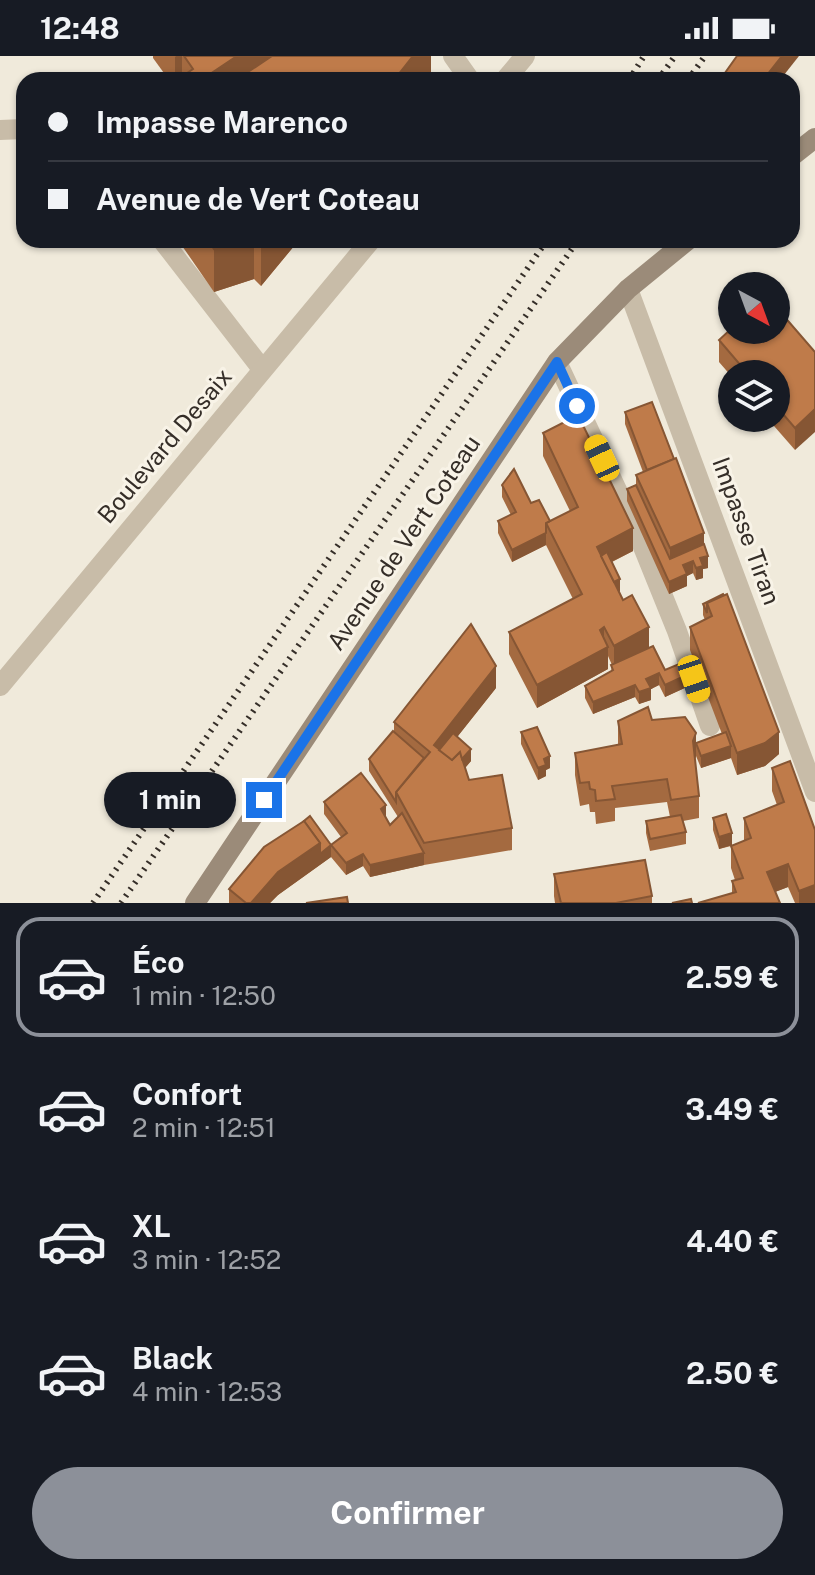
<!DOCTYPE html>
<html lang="fr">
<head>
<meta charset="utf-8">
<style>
	:root { --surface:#171b24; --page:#20242c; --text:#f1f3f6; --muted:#9ea1a6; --line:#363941; --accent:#8c9099 }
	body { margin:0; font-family:"Public Sans",sans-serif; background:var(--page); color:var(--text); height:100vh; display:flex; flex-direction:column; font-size:30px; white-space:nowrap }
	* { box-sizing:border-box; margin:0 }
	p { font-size:26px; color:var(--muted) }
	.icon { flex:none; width:44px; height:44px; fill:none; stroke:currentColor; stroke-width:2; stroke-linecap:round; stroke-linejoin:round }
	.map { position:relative; height:847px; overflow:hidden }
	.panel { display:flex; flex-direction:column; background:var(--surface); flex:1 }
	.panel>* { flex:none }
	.guide { position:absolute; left:16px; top:16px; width:784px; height:176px; border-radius:24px; box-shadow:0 2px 6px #0004; display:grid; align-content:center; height:176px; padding:0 32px; background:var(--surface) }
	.needle { width:52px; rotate:139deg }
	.buttons { position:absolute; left:718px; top:216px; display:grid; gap:16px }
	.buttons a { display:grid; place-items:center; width:72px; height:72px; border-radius:50%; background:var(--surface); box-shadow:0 2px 6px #0004; font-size:40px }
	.end { position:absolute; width:36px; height:36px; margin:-18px; border:10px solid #1a73e8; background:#fff; box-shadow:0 0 0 4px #fff }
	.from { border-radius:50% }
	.bubble { position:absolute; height:56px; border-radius:28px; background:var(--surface); box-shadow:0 2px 6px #0004; font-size:26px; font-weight:700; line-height:56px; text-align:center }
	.car { position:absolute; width:24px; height:48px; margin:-24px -12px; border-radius:10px; box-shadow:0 0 6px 2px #0007; background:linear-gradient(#f5c518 24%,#345 0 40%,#f5c518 0 76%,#345 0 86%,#f5c518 0) }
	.guide b { display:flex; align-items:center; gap:28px; height:76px; font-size:30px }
	.guide b+b { border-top:2px solid var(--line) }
	.guide i { width:20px; height:20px; background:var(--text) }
	ul { padding:14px 0 0; list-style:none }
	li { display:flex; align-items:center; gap:24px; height:120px; margin:0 16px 12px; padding:0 16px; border:4px solid transparent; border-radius:24px }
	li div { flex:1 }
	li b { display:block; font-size:30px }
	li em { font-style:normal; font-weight:700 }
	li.selected { border-color:var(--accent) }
	li>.icon { width:72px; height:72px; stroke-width:1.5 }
	.cta { display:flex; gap:16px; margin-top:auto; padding:16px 32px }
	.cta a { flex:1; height:92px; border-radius:48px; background:var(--accent); color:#fff; font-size:32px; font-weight:700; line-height:92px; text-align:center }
	.status { display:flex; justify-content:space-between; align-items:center; height:56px; padding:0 40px; background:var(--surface); direction:ltr }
	.status svg { height:22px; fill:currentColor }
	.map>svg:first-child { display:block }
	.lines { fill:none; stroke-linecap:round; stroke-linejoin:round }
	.street { stroke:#c8bca8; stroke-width:20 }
	.secondary { stroke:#9b8b79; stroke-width:20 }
	.rail { stroke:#352e28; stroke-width:6; stroke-dasharray:2 6; stroke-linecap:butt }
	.wall { fill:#a46a40 }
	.shaded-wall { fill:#865634 }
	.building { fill:#bf7b4a; stroke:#865634; stroke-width:2 }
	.route { stroke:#1a73e8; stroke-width:10 }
	.labels { text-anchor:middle; stroke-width:6; stroke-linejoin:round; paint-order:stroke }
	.street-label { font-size:24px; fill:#352e28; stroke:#f8f3e7 }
</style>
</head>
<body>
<div class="status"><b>12:48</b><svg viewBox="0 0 49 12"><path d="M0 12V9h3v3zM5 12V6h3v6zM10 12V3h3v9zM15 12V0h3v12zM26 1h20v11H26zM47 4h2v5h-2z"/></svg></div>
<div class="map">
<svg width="815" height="847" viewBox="0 0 815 847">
	<rect width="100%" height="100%" fill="#f0eadb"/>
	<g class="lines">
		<!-- street -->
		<g class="street">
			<path d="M 453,0 L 470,24"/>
			<path d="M 505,24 L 525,0"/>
			<path d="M 0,74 L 24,73"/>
			<path d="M 162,184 L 262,313"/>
			<path d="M 628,233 L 815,736"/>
			<path d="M 557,306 L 639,481 L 677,575 L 710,670"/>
			<path d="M 0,630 L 371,184"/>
		</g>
		<!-- secondary -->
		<g class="secondary">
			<path d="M 792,100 L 815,82"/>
			<path d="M 195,847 L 557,306 L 628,233 L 688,184"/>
		</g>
		<!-- rail -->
		<g class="rail">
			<path d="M 629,24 L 644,0"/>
			<path d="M 658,24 L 675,0"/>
			<path d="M 688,24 L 705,0"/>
			<path d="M 93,847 L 547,184"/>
			<path d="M 121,847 L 578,184"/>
		</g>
	</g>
	<!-- wall -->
	<g class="wall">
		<path d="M 153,0 L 431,0 L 431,21 L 429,24 L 169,24 L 153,2 Z"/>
		<path d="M 178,184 L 299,184 L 261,230 L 254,223 L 214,236 Z"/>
		<path d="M 719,284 L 815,296 L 795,394 L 767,362 L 776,362 L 776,318 L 732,318 L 732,321 L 719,306 Z"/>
		<path d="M 625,356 L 704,488 L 708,512 L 703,513 L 703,522 L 696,524 L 693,517 L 687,520 L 687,530 L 669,538 L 627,445 L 627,433 L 636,429 L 636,419 L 643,416 L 625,368 Z"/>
		<path d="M 543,377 L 633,495 L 612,506 L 620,535 L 619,536 L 649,592 L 665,614 L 689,630 L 665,641 L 659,629 L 651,633 L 651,644 L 639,648 L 635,641 L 593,658 L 585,642 L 585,630 L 611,616 L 612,609 L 608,600 L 608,613 L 537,652 L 509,598 L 509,576 L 573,543 L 546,489 L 512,506 L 498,477 L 498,465 L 511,459 L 502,441 L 502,429 L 531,447 L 550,465 L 570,455 L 543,400 Z"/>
		<path d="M 723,538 L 779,698 L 765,710 L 737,719 L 731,702 L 701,712 L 696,700 L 695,703 L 699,740 L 699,762 L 683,765 L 686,776 L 686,788 L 650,795 L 646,777 L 646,765 L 670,761 L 667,746 L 615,752 L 615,765 L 596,768 L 595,756 L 590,756 L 589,748 L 580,750 L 575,719 L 575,697 L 618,689 L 618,665 L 652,664 L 696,687 L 722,678 L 690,594 L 690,571 L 705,564 L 703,559 L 703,548 Z"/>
		<path d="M 496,632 L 457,681 L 471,705 L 465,712 L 469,724 L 512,772 L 512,794 L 424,809 L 370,821 L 363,810 L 346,819 L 331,801 L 278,839 L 270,847 L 229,847 L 229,833 L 331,789 L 341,781 L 324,758 L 324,746 L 386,761 L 385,761 L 390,769 L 398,761 L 369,715 L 369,703 L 394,676 L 394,666 Z"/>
		<path d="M 521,676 L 550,712 L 546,714 L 546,720 L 538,724 L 521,688 Z"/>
		<path d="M 790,705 L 815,847 L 795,847 L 788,831 L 775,836 L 732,837 L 732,825 L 735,824 L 731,812 L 731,790 L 719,793 L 713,774 L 713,762 L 732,789 L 744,785 L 744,762 L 777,749 L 772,735 L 772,712 Z"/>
		<path d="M 554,818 L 652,840 L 652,847 L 555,847 L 554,840 Z"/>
	</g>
	<!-- shaded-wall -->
	<g class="shaded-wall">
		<path d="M 176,0 L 182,0 L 182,24 L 175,24 L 175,1 Z"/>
		<path d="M 237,0 L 283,0 L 247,24 L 201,24 Z"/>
		<path d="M 413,0 L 431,0 L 431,21 L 429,24 L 394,24 Z"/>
		<path d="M 782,0 L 799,0 L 780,24 L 763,24 Z"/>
		<path d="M 242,184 L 254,184 L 254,223 L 214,236 L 214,193 Z"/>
		<path d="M 264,184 L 299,184 L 261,230 L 261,187 Z"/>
		<path d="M 815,353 L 815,376 L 795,394 L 795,372 Z"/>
		<path d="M 633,472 L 633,495 L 601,511 L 597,491 Z"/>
		<path d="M 546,477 L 546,489 L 512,506 L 512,494 Z"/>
		<path d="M 704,477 L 704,500 L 670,515 L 670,492 Z"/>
		<path d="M 708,500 L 708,512 L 703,513 L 703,522 L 696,524 L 696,512 L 700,502 Z"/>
		<path d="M 693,505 L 693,517 L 687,520 L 687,530 L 669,538 L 669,526 L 683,509 Z"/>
		<path d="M 620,523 L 620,535 L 610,540 L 610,528 Z"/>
		<path d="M 604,571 L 604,592 L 608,591 L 608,613 L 537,652 L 537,629 Z"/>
		<path d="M 649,571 L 649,593 L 614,612 L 614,590 Z"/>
		<path d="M 496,610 L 496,632 L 439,704 L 434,689 Z"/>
		<path d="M 659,617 L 659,629 L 651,633 L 651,644 L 639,648 L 639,636 L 646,623 Z"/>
		<path d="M 689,618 L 689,630 L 665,641 L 665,629 Z"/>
		<path d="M 635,629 L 635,641 L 593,658 L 593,646 Z"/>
		<path d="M 779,676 L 779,698 L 765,710 L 737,719 L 737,697 Z"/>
		<path d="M 696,677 L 696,700 L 693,708 L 693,685 Z"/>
		<path d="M 731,690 L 731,702 L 701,712 L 701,700 Z"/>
		<path d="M 471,693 L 471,705 L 452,727 L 452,715 Z"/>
		<path d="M 550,700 L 550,712 L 546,714 L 546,720 L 538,724 L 538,712 L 544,703 Z"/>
		<path d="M 386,749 L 386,761 L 381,765 L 381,753 Z"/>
		<path d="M 732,777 L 732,789 L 719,793 L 719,781 Z"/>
		<path d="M 320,787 L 331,789 L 331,801 L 278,839 L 270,847 L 251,847 L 278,816 Z"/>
		<path d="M 424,797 L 424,809 L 370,821 L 370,809 Z"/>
		<path d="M 363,798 L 363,810 L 346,819 L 346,807 Z"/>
		<path d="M 788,808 L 788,831 L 767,839 L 767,816 Z"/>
		<path d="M 815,829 L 815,847 L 799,847 L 799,835 Z"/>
	</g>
	<!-- building -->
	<g class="building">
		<path d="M 184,0 L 237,0 L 201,24 L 177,24 L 193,13 Z"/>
		<path d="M 272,0 L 413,0 L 394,24 L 236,24 Z"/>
		<path d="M 737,0 L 782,0 L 763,24 L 720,24 Z"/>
		<path d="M 208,184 L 242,184 L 214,193 Z"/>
		<path d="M 776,251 L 815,296 L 815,353 L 795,372 L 776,350 L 776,318 L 748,318 L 719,284 L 732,272 L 732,274 L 776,274 Z"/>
		<path d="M 652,346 L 674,403 L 647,414 L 625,356 Z"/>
		<path d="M 578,359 L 633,472 L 597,491 L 623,544 L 632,539 L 649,571 L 614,590 L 604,571 L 600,574 L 608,591 L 537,629 L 509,576 L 582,538 L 546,467 L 578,451 L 543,377 Z"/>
		<path d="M 676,402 L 704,477 L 670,492 L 636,419 Z"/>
		<path d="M 514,413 L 531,447 L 539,444 L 550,465 L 546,467 L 546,477 L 512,494 L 498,465 L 516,456 L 502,429 Z"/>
		<path d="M 636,429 L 670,503 L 704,488 L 708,500 L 700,502 L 703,510 L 696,512 L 693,505 L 683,509 L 687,518 L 669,526 L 627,433 Z"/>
		<path d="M 607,496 L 620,523 L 614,526 L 601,500 Z"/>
		<path d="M 723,538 L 724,540 L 707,547 L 707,557 L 703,548 Z"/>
		<path d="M 727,538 L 779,676 L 765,687 L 737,697 L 690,571 L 712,560 L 707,547 Z"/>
		<path d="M 471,568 L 496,610 L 434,689 L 452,704 L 460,696 L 469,724 L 502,719 L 512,772 L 424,787 L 396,736 L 430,696 L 394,666 Z"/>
		<path d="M 653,590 L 665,614 L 684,606 L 689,618 L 665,629 L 659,617 L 646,623 L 651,632 L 639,636 L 635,629 L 593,646 L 585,630 L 613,614 L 611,609 Z"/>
		<path d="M 648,651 L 652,664 L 685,661 L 696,677 L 693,685 L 699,740 L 671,744 L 667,723 L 612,730 L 615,743 L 596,745 L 595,734 L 590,733 L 589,726 L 580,727 L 575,697 L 622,688 L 618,665 Z"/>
		<path d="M 537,671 L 550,700 L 544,703 L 546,709 L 538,712 L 521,676 Z"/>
		<path d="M 393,675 L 424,702 L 396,736 L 396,746 L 369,703 Z"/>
		<path d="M 726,676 L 731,690 L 701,700 L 696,687 Z"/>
		<path d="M 453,677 L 471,693 L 462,703 L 460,696 L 452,704 L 439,694 Z"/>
		<path d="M 790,705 L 815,774 L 815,829 L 799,835 L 788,808 L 767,816 L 780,847 L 698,847 L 736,836 L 732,825 L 743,822 L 731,790 L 751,782 L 744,762 L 784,746 L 772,712 Z"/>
		<path d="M 361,717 L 386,749 L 381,753 L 390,769 L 402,757 L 424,797 L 370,809 L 363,798 L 346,807 L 331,789 L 347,777 L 324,746 Z"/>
		<path d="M 726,758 L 732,777 L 719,781 L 713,762 Z"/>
		<path d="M 681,759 L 686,776 L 650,783 L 646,765 Z"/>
		<path d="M 310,760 L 331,789 L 320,798 L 320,787 L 304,765 Z"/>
		<path d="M 304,765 L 320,787 L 278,816 L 251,847 L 246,847 L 229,833 L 264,791 Z"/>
		<path d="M 645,804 L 652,840 L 616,847 L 561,847 L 554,818 Z"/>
		<path d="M 347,841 L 348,847 L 306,847 Z"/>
		<path d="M 691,843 L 692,847 L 672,847 Z"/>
	</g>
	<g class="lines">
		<!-- route -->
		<path class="route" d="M 264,744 L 557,306 L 577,350"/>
	</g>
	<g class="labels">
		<!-- street labels -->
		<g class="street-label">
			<text transform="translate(165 390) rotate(-50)" y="8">Boulevard Desaix</text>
			<text transform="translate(746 475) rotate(70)" y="8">Impasse Tiran</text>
			<text transform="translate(404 487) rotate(-56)" y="8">Avenue de Vert Coteau</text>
		</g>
	</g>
</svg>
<div class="buttons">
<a><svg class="needle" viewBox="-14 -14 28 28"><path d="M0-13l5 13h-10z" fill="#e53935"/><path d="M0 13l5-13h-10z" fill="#9ea1a6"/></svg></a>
<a><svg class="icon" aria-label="layers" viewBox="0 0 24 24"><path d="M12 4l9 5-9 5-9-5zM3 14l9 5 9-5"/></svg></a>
</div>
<i class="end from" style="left:577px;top:350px"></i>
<i class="end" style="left:264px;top:744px"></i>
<div class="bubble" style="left:104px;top:716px;width:132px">1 min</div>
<i class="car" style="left:602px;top:402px;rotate:335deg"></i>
<i class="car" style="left:694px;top:623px;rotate:161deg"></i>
<div class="guide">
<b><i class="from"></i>Impasse Marenco</b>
<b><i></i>Avenue de Vert Coteau</b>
</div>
</div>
<section class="panel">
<ul>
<li class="selected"><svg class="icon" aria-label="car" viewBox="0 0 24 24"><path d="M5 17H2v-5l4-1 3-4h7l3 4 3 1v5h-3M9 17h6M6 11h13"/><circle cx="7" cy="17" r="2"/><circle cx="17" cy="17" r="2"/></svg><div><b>Éco</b><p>1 min · 12:50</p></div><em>2.59 €</em></li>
<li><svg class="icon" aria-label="car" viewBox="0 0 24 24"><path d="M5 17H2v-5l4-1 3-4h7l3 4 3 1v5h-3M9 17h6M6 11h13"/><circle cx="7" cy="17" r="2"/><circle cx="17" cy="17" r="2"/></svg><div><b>Confort</b><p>2 min · 12:51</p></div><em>3.49 €</em></li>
<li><svg class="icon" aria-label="car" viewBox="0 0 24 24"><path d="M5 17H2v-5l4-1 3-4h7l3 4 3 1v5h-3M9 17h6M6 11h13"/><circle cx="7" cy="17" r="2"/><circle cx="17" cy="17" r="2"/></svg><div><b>XL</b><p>3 min · 12:52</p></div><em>4.40 €</em></li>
<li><svg class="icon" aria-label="car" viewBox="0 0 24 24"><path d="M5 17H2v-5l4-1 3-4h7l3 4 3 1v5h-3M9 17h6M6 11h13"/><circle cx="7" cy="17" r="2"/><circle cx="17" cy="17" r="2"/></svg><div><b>Black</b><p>4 min · 12:53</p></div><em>2.50 €</em></li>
</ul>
<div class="cta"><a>Confirmer</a></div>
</section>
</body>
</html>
